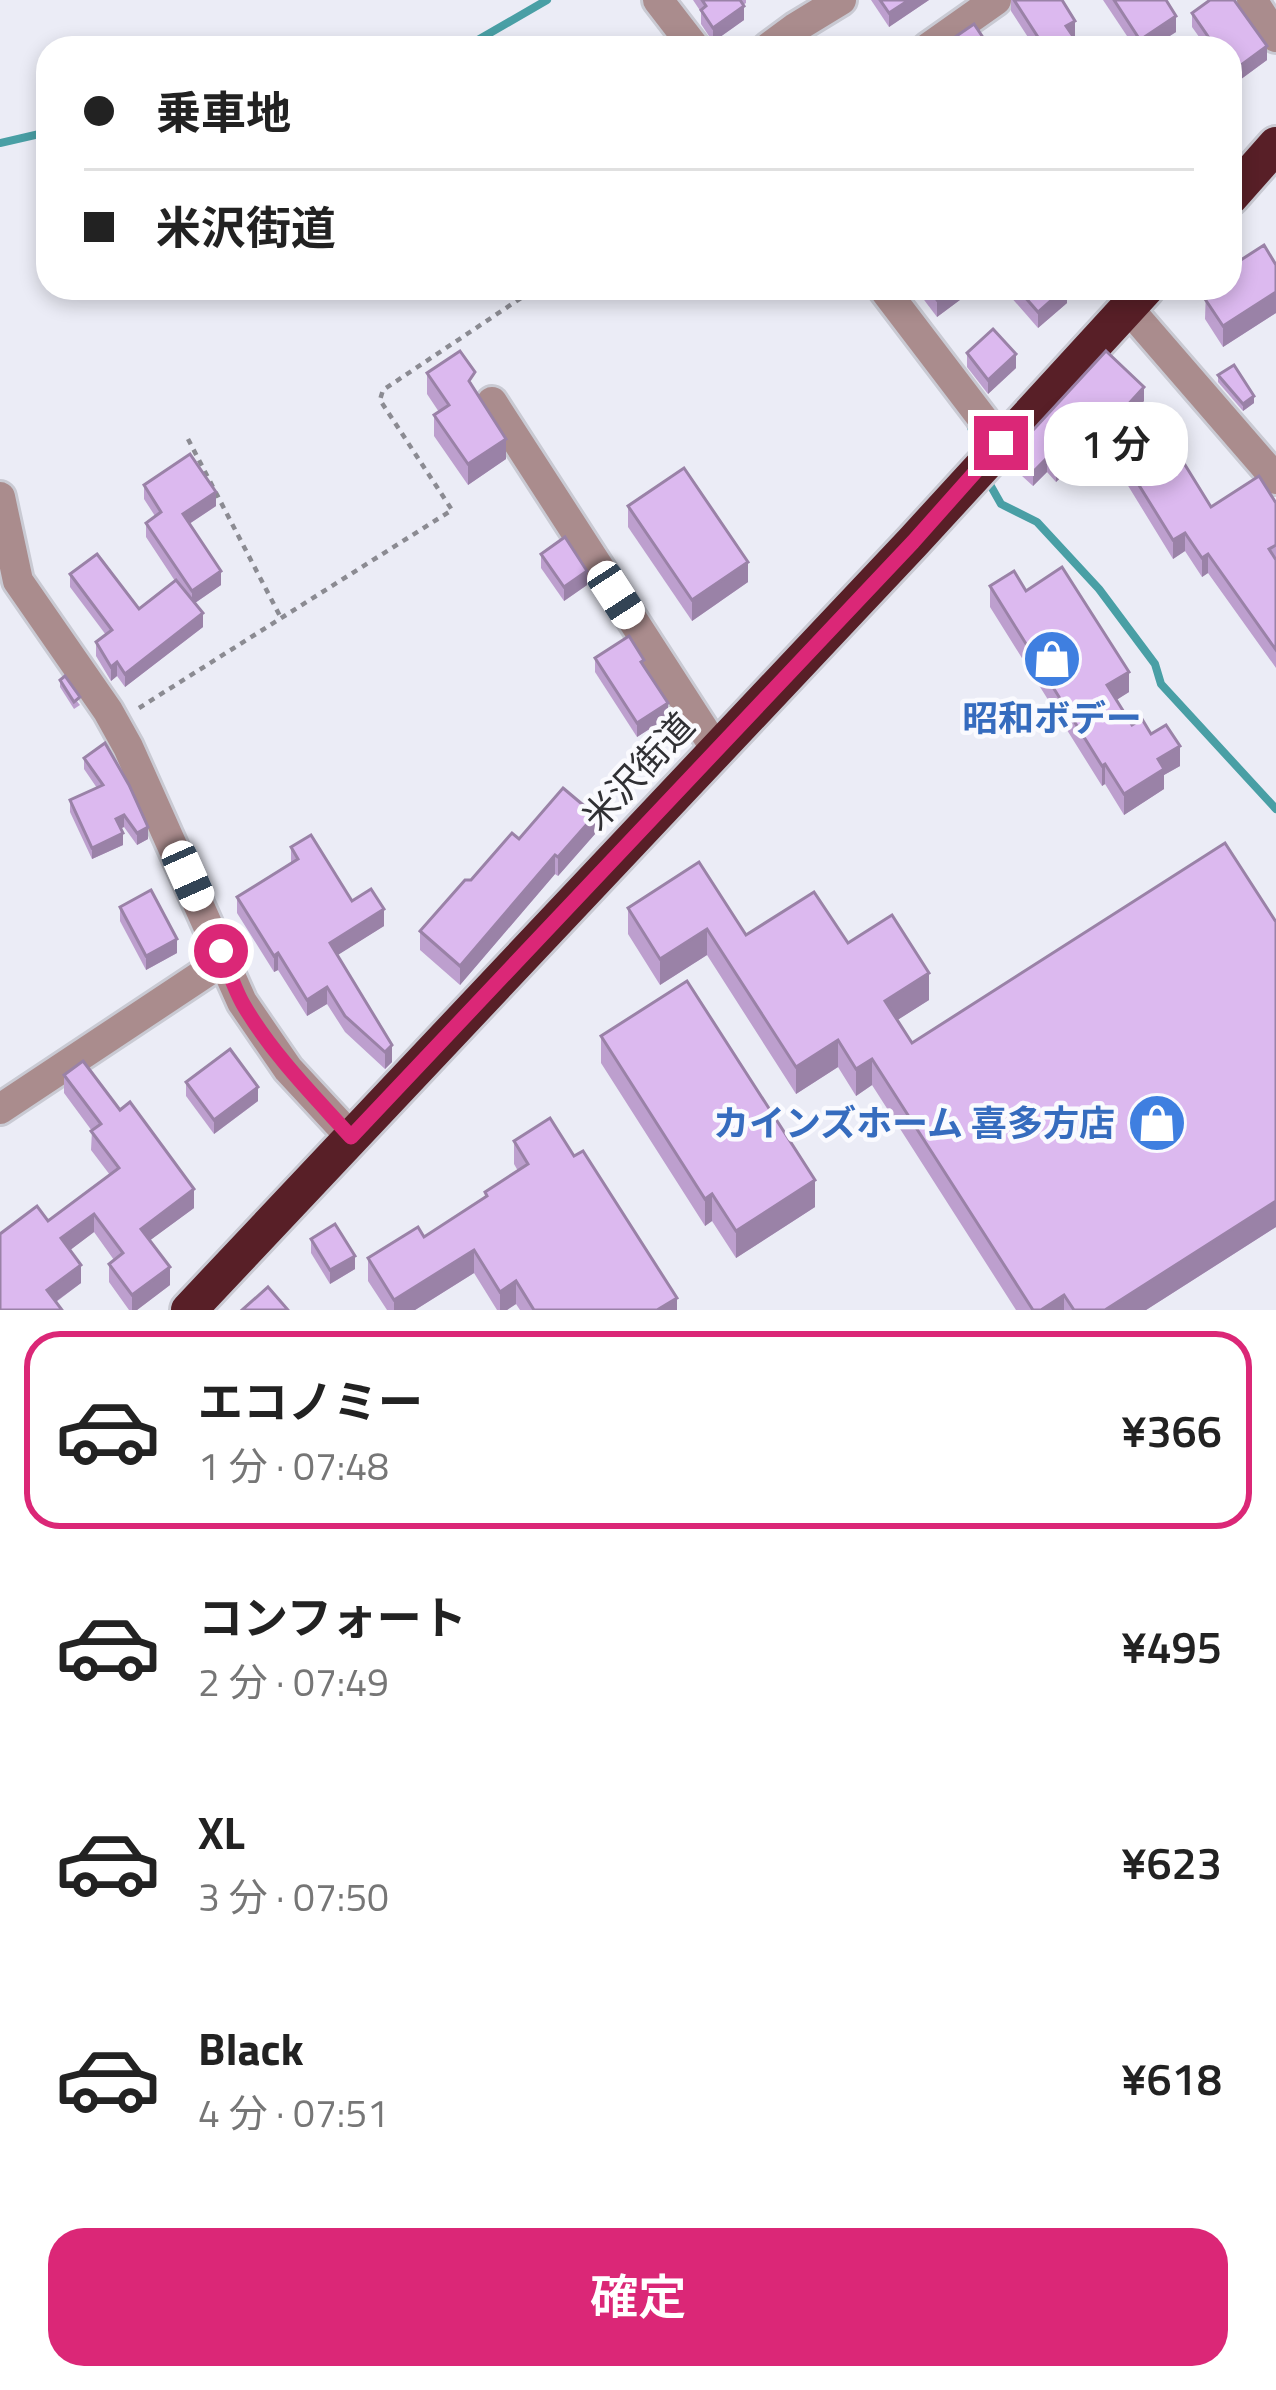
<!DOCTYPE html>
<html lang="ja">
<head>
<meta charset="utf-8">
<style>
	:root { --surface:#fff; --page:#f2f2f2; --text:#222; --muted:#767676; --line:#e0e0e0; --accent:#db2777 }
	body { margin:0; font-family:"Titillium Web","Noto Sans JP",sans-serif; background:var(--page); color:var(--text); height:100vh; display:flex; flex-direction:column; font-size:45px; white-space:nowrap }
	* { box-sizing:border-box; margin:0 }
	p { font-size:39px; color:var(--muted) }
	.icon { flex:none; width:66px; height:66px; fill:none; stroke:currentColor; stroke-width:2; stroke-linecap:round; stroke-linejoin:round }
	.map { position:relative; height:1310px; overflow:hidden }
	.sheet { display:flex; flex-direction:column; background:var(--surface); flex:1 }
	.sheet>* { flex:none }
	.guide { position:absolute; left:36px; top:36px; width:1206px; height:264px; border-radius:36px; box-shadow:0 6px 18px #0003; display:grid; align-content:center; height:264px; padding:0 48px; background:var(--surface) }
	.end { position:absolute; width:54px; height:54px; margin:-27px; border:15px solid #db2777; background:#fff; box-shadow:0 0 0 6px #fff }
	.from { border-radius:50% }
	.bubble { position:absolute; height:84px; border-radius:36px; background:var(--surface); box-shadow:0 6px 18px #0003; font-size:39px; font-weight:600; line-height:84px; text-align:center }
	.car { position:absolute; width:36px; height:72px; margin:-36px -18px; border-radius:15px; box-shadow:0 0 9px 3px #0007; background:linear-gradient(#fff 24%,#345 0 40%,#fff 0 76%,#345 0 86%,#fff 0) }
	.guide b { display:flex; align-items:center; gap:42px; height:114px; font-size:45px }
	.guide b+b { border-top:3px solid var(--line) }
	.guide i { width:30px; height:30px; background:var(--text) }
	ul { padding:21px 0 0; list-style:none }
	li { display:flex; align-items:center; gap:36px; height:198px; margin:0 24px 18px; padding:0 24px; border:6px solid transparent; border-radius:36px }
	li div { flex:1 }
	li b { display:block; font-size:45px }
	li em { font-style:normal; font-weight:600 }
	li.active { border-color:var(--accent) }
	li>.icon { width:108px; height:108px; stroke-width:1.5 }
	.action { display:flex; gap:24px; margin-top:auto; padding:24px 48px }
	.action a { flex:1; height:138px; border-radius:36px; background:var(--accent); color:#fff; font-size:48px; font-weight:600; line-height:138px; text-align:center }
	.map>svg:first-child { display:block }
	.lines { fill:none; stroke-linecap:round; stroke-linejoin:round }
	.stream { stroke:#499fa5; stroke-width:8 }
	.minor-casing { stroke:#c9cad3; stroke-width:36 }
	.highway-casing { stroke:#c9cad3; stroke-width:42 }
	.path { stroke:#8b8b92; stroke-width:4.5; stroke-dasharray:6 6; stroke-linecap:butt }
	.minor { stroke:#aa8c8d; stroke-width:30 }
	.highway { stroke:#581f27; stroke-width:36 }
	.wall { fill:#bd9fce }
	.shaded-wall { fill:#9a82a7 }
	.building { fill:#dcb9ef; stroke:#9a82a7; stroke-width:3 }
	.route { stroke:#db2777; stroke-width:15 }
	.labels { text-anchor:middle; stroke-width:9; stroke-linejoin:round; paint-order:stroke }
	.shop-label { font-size:36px; font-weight:bold; fill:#366cbe; stroke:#fafafe }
	.street-label { font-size:36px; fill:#303034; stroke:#fafafe }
</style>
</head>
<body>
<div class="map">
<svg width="1276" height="1310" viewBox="0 0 1276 1310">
	<rect width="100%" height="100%" fill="#ebecf6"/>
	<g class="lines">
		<!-- stream -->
		<g class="stream">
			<path d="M 464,48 L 547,0"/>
			<path d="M 0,143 L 48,132"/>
			<path d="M 970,424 L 980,455"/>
			<path d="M 988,481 L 1001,504 L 1037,522 L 1099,589 L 1155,664 L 1161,684 L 1276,809"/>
		</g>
		<defs>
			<g id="minor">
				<path d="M 658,0 L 695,48"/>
				<path d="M 1252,0 L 1276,37"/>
				<path d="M 768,48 L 795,28 L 841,0"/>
				<path d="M 928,48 L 996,0"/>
				<path d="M 883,288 L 1001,443"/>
				<path d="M 1128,308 L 1276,479"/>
				<path d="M 492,402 L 716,749"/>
				<path d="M 0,497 L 18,581 L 108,711 L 128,747 L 242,1002 L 288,1069 L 351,1137"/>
				<path d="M 0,1109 L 217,965"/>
			</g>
			<g id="highway">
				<path d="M 1230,197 L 1276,145"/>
				<path d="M 189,1310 L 913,542 L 1146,288"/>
			</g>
		</defs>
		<!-- minor casing -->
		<use href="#minor" class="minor-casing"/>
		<!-- highway casing -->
		<use href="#highway" class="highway-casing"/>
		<!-- path -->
		<g class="path">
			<path d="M 188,439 L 281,618"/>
			<path d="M 139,708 L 452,510 L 380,400 L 383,390 L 536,288"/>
		</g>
		<!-- minor -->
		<use href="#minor" class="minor"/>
		<!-- highway -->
		<use href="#highway" class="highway"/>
	</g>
	<!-- wall -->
	<g class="wall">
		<path d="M 693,0 L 746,0 L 746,3 L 743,5 L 744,20 L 713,42 L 701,24 L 701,12 Z"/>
		<path d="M 871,0 L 929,0 L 889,27 Z"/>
		<path d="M 1011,0 L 1062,0 L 1074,37 L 1081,48 L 1035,48 L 1011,11 Z"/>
		<path d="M 1103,0 L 1166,0 L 1176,32 L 1151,48 L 1135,48 Z"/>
		<path d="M 1192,13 L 1267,60 L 1233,85 L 1230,81 L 1230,48 L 1207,48 L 1192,27 Z"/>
		<path d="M 1276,265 L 1276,313 L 1223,347 L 1205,319 L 1206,288 L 1230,288 Z"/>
		<path d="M 915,288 L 976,288 L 937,317 Z"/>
		<path d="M 1003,288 L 1067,288 L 1067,303 L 1038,328 Z"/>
		<path d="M 967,353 L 1016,368 L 988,394 L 967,367 Z"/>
		<path d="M 427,373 L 475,390 L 506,459 L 468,485 L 434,436 L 434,415 L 439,412 L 427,394 Z"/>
		<path d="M 1218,375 L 1254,403 L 1243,411 L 1218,382 Z"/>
		<path d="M 1144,401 L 1103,445 L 1100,440 L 1056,482 L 1047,472 L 1033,486 L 1012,467 L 1012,453 Z"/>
		<path d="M 1119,453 L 1211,507 L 1276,503 L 1276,668 L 1208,573 L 1202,577 L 1185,551 L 1173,559 L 1119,471 Z"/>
		<path d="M 144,485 L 216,506 L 189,524 L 221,585 L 195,603 L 203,627 L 125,687 L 117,676 L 111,681 L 96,656 L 96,642 L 106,635 L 70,587 L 70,574 L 139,609 L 175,581 L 146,537 L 146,523 L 155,516 L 144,499 Z"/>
		<path d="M 628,506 L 748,582 L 692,621 L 628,527 Z"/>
		<path d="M 541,554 L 587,585 L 564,601 L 541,568 Z"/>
		<path d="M 990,586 L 1026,591 L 1129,692 L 1116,700 L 1132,725 L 1151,734 L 1180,766 L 1164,775 L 1164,789 L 1124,815 L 1105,784 L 1102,786 L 990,607 Z"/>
		<path d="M 595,658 L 668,717 L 637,737 L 595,672 Z"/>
		<path d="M 60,680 L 80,705 L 74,709 L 60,687 Z"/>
		<path d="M 84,758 L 148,839 L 137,845 L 124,827 L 121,828 L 123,845 L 92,859 L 70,812 L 70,800 L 97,788 L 84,769 Z"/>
		<path d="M 595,834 L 558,876 L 555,874 L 460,985 L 420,950 L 420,931 L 471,880 L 519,839 Z"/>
		<path d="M 291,847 L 384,926 L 337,955 L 392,1062 L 385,1069 L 345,1032 L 327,1004 L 307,1016 L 278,970 L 274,972 L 237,913 L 237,897 L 291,863 Z"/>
		<path d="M 120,907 L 177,953 L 146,970 L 120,921 Z"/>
		<path d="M 628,908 L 746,935 L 848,943 L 929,1000 L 897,1020 L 912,1043 L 1276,1227 L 1146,1310 L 1016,1310 L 872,1085 L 856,1096 L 838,1067 L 796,1094 L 707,955 L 660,985 L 628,934 Z"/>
		<path d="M 601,1036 L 815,1207 L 736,1258 L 712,1221 L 705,1226 L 601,1063 Z"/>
		<path d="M 64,1075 L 194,1208 L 150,1240 L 170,1285 L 137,1310 L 129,1310 L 109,1282 L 109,1264 L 114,1260 L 94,1232 L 70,1250 L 81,1283 L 56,1302 L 0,1310 L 48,1221 L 110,1175 L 91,1150 L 92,1131 L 64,1093 Z"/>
		<path d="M 186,1082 L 258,1101 L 214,1134 L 186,1096 Z"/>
		<path d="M 514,1141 L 677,1310 L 520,1310 L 516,1304 L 507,1310 L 497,1310 L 474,1273 L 415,1310 L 387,1310 L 368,1281 L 368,1258 L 424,1237 L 485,1198 L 485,1192 L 518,1171 L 514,1164 Z"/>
		<path d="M 311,1239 L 355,1269 L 330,1284 L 311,1253 Z"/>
	</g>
	<!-- shaded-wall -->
	<g class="shaded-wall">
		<path d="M 909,0 L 929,0 L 889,27 L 889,13 Z"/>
		<path d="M 744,6 L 744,20 L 713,42 L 713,28 Z"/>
		<path d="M 1176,16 L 1176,32 L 1151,48 L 1140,48 L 1140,40 Z"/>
		<path d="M 1075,21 L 1075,36 L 1066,42 L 1066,26 Z"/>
		<path d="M 1267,46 L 1267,60 L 1233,85 L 1233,71 Z"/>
		<path d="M 953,288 L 976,288 L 937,317 L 937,300 Z"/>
		<path d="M 1065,288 L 1067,288 L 1067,303 L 1038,328 L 1038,312 Z"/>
		<path d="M 1276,292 L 1276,313 L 1223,347 L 1223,326 Z"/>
		<path d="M 1016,354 L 1016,368 L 988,394 L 988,380 Z"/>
		<path d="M 1144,387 L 1144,401 L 1103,445 L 1103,432 Z"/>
		<path d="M 1254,396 L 1254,403 L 1243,411 L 1243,404 Z"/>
		<path d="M 1100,426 L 1100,440 L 1056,482 L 1056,468 Z"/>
		<path d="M 506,439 L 506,459 L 468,485 L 468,464 Z"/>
		<path d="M 1047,458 L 1047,472 L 1033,486 L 1033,472 Z"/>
		<path d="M 216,492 L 216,506 L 183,528 L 183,514 Z"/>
		<path d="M 1185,533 L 1185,551 L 1173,559 L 1173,540 Z"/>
		<path d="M 1208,554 L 1208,573 L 1202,577 L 1202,558 Z"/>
		<path d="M 748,562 L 748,582 L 692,621 L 692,600 Z"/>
		<path d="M 221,571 L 221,585 L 192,605 L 192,591 Z"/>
		<path d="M 587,571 L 587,585 L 564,601 L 564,587 Z"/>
		<path d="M 203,613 L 203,627 L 125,687 L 125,674 Z"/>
		<path d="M 117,662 L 117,676 L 111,681 L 111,667 Z"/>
		<path d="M 1129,672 L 1129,692 L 1107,706 L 1107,685 Z"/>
		<path d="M 668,703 L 668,717 L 637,737 L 637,723 Z"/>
		<path d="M 1180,746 L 1180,766 L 1164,775 L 1164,789 L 1124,815 L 1124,794 L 1158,759 Z"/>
		<path d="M 1105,764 L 1105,784 L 1102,786 L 1102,766 Z"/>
		<path d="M 124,815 L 124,827 L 116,831 L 116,819 Z"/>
		<path d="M 595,815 L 595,834 L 558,876 L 558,857 Z"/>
		<path d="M 148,827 L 148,839 L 137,845 L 137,833 Z"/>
		<path d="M 123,833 L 123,845 L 92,859 L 92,848 Z"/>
		<path d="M 555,855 L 555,874 L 460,985 L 460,966 Z"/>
		<path d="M 384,909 L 384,926 L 330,960 L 330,943 Z"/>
		<path d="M 707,929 L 707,955 L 660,985 L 660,959 Z"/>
		<path d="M 177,939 L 177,953 L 146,970 L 146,956 Z"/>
		<path d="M 278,953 L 278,970 L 274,972 L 274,956 Z"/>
		<path d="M 929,973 L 929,1000 L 885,1028 L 885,1001 Z"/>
		<path d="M 327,987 L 327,1004 L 307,1016 L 307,1000 Z"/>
		<path d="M 838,1040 L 838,1067 L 796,1094 L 796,1067 Z"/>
		<path d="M 392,1045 L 392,1062 L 385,1069 L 385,1052 Z"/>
		<path d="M 872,1059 L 872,1085 L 856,1096 L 856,1069 Z"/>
		<path d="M 258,1087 L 258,1101 L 214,1134 L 214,1120 Z"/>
		<path d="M 815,1180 L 815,1207 L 736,1258 L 736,1231 Z"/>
		<path d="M 194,1189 L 194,1208 L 141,1247 L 141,1229 Z"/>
		<path d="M 712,1194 L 712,1221 L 705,1226 L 705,1199 Z"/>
		<path d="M 1276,1201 L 1276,1227 L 1146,1310 L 1105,1310 Z"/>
		<path d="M 94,1214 L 94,1232 L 61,1257 L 61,1238 Z"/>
		<path d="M 474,1250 L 474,1273 L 415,1310 L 394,1310 L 394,1300 Z"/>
		<path d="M 355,1256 L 355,1269 L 330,1284 L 330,1270 Z"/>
		<path d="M 81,1265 L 81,1283 L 47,1308 L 47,1290 Z"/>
		<path d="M 170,1267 L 170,1285 L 137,1310 L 132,1310 L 132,1295 Z"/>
		<path d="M 516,1281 L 516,1304 L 507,1310 L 500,1310 L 500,1292 Z"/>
		<path d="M 1064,1295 L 1064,1310 L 1041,1310 Z"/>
		<path d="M 677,1298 L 677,1310 L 657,1310 Z"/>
	</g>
	<!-- building -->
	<g class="building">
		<path d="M 702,0 L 740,0 L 744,6 L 713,28 L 701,10 L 706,6 Z"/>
		<path d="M 880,0 L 909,0 L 889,13 Z"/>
		<path d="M 1014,0 L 1062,0 L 1075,21 L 1066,26 L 1081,48 L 1045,48 Z"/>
		<path d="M 1114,0 L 1166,0 L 1176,16 L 1140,40 Z"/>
		<path d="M 1210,0 L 1234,0 L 1267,46 L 1233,71 L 1230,67 L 1230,48 L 1216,48 L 1192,13 Z"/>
		<path d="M 974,24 L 990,48 L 939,48 Z"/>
		<path d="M 1264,245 L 1276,265 L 1276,292 L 1223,326 L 1205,299 L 1213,294 L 1209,288 L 1230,288 L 1230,267 Z"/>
		<path d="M 928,288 L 953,288 L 937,300 Z"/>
		<path d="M 1017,288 L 1065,288 L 1038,312 Z"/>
		<path d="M 993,329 L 1016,354 L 988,380 L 967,353 Z"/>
		<path d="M 460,351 L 475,372 L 469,381 L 506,439 L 468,464 L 434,415 L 449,405 L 427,373 Z"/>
		<path d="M 1106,351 L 1144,387 L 1103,432 L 1100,426 L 1056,468 L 1047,458 L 1033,472 L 1012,453 Z"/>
		<path d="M 1234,365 L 1254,396 L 1243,404 L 1218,375 Z"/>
		<path d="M 1161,426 L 1211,507 L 1259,476 L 1276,503 L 1276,545 L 1269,549 L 1276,560 L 1276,650 L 1208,554 L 1202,558 L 1185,533 L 1173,540 L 1119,453 Z"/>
		<path d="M 190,454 L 216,492 L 183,514 L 221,571 L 192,591 L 146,523 L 161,512 L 144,485 Z"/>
		<path d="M 684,468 L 748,562 L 692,600 L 628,506 Z"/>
		<path d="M 565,537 L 587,571 L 564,587 L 541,554 Z"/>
		<path d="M 97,554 L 139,609 L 176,580 L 203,613 L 125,674 L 117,662 L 111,667 L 96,642 L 112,630 L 70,574 Z"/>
		<path d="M 1062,567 L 1129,672 L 1107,685 L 1132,725 L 1142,719 L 1151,734 L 1166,725 L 1180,746 L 1158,759 L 1164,769 L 1124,794 L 1105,764 L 1102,766 L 990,586 L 1014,571 L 1026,591 Z"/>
		<path d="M 629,636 L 644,660 L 641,662 L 668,703 L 637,723 L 595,658 Z"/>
		<path d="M 65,676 L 80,697 L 74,702 L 60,680 Z"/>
		<path d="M 105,743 L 129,785 L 148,827 L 137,833 L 124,815 L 116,819 L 123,833 L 92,848 L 70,800 L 103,785 L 84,758 Z"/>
		<path d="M 563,788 L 595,815 L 558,857 L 555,855 L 460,966 L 420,931 L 465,880 L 471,880 L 512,833 L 519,839 Z"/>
		<path d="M 311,835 L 352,901 L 371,889 L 384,909 L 330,943 L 392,1045 L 385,1052 L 345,1016 L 327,987 L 307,1000 L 278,953 L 274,956 L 237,897 L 298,859 L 291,847 Z"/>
		<path d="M 1225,843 L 1276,922 L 1276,1201 L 1105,1310 L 1074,1310 L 1064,1295 L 1041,1310 L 1033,1310 L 872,1059 L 856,1069 L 838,1040 L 796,1067 L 707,929 L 660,959 L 628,908 L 699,862 L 746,935 L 814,892 L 848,943 L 892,915 L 929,973 L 885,1001 L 912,1043 Z"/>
		<path d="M 151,890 L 177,939 L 146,956 L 120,907 Z"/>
		<path d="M 687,981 L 815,1180 L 736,1231 L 712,1194 L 705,1199 L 601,1036 Z"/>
		<path d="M 230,1049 L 258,1087 L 214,1120 L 186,1082 Z"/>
		<path d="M 83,1061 L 120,1110 L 130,1102 L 194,1189 L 141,1229 L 170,1267 L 132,1295 L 109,1264 L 123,1253 L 94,1214 L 61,1238 L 81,1265 L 47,1290 L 62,1310 L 0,1310 L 0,1234 L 37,1206 L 48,1221 L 119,1168 L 91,1131 L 101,1124 L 64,1075 Z"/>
		<path d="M 550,1118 L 574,1156 L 583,1151 L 677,1298 L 657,1310 L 534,1310 L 516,1281 L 500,1292 L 474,1250 L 394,1300 L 368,1258 L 418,1227 L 424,1237 L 487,1196 L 485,1192 L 528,1164 L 514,1141 Z"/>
		<path d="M 335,1224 L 355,1256 L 330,1270 L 311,1239 Z"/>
		<path d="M 268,1287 L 288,1310 L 242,1310 Z"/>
	</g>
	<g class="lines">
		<!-- route -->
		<path class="route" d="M 221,951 C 228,969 234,988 243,1004 C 272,1054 313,1095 351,1137 L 913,542 L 1001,443"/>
	</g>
	<!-- icons -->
	<defs>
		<symbol id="shop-disc" viewBox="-11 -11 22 22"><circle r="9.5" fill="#3f7fe0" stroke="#fafafe"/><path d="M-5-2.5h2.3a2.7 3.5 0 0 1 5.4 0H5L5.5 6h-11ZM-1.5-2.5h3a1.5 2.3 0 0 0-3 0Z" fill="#fff"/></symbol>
	</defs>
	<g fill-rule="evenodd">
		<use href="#shop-disc" x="1019" y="626" width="66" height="66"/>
		<use href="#shop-disc" x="1124" y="1090" width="66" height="66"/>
	</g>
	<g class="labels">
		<!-- shop labels -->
		<g class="shop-label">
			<text x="1052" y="731">昭和ボデー</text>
			<text x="1115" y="1136" text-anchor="end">カインズホーム 喜多方店</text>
		</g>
		<!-- street labels -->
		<g class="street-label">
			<text transform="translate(638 771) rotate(-47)" y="13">米沢街道</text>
		</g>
	</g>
</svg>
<i class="end from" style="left:221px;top:951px"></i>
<i class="end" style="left:1001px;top:443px"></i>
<div class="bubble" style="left:1044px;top:402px;width:144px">1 分</div>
<i class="car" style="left:616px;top:595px;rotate:147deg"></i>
<i class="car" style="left:188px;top:876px;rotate:156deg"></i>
<div class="guide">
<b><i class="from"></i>乗車地</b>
<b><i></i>米沢街道</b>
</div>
</div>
<section class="sheet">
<ul>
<li class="active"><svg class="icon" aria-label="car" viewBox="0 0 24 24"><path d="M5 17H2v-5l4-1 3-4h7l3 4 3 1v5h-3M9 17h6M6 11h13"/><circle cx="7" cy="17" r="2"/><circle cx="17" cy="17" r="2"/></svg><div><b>エコノミー</b><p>1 分 · 07:48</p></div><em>¥366</em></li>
<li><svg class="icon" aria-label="car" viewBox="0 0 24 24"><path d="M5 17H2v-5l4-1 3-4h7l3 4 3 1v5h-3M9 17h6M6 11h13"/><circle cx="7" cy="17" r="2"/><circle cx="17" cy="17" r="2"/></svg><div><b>コンフォート</b><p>2 分 · 07:49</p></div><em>¥495</em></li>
<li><svg class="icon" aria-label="car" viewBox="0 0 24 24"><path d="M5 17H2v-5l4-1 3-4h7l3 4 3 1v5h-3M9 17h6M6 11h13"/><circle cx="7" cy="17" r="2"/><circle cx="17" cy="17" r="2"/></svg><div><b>XL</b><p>3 分 · 07:50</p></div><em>¥623</em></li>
<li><svg class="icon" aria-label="car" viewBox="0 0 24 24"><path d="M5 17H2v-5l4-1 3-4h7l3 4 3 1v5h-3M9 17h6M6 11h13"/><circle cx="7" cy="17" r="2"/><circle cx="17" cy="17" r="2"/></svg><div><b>Black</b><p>4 分 · 07:51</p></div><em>¥618</em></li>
</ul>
<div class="action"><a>確定</a></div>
</section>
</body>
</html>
